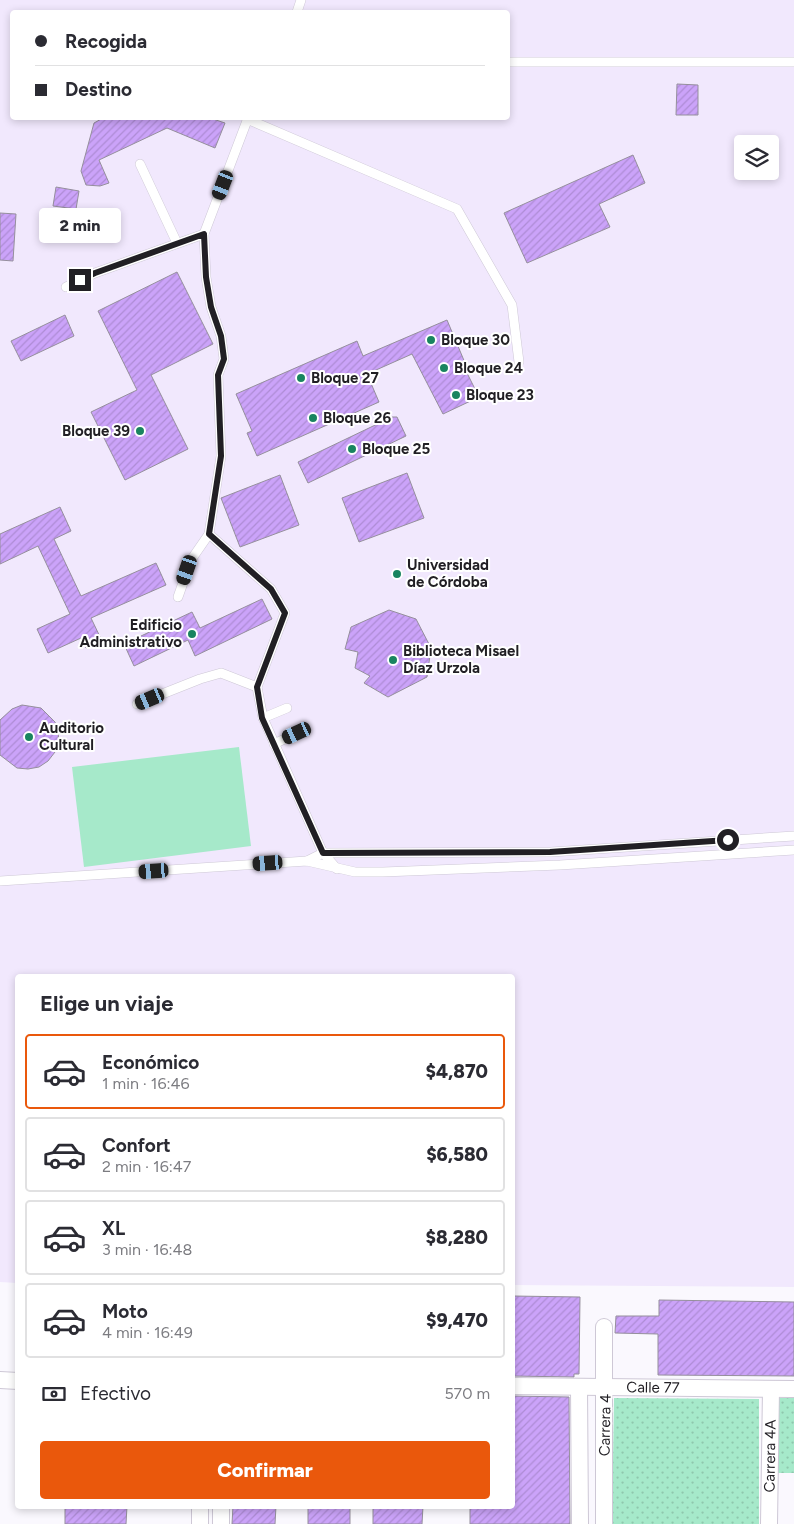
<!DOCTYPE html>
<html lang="es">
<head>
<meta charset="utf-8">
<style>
	:root { --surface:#fff; --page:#f7f7f7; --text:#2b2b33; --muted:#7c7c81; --line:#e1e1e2; --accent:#ea580c }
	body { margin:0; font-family:Figtree,sans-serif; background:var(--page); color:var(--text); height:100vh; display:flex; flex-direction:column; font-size:19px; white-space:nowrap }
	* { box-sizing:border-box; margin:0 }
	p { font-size:16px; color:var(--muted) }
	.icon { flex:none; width:28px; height:28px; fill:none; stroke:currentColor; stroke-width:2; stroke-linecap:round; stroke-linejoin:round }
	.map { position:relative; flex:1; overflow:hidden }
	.details { position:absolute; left:15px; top:974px; width:500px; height:535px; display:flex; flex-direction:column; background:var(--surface); border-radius:5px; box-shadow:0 2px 8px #0003 }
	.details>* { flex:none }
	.top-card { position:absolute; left:10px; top:10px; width:500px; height:110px; border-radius:5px; box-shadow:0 2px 8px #0003; display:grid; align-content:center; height:110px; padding:0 25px; background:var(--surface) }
	.buttons { position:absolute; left:734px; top:135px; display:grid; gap:10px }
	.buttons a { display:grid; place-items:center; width:45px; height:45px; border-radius:5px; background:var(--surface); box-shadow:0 2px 8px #0003; font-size:25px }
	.end { position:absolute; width:22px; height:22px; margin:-11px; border:6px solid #211f24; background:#fff; box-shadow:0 0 0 2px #fff }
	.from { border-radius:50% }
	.bubble { position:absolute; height:35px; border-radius:5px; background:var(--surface); box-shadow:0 2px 8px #0003; font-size:16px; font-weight:800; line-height:35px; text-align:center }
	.car { position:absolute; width:15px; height:30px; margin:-15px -8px; border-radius:6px; box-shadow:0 0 4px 1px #0007; background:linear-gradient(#222 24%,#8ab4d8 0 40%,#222 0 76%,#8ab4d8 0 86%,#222 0) }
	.top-card b { display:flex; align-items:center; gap:18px; height:48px; font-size:19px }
	.top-card b+b { border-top:1px solid var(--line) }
	.top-card i { width:12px; height:12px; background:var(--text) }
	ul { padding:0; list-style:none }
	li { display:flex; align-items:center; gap:15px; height:75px; margin:0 10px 8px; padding:0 15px; border:2px solid var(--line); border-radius:5px }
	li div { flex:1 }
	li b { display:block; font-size:19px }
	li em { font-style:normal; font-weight:800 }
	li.selected { border-color:var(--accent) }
	li>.icon { width:45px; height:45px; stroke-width:1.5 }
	h2 { padding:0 25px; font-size:22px; line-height:60px }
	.pay { display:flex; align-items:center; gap:12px; height:55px; padding:0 25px; font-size:19px }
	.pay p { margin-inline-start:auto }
	.cta { display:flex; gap:10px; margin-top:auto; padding:10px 25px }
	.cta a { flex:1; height:58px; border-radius:5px; background:var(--accent); color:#fff; font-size:20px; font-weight:800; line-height:58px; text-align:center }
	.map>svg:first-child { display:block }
	.built { fill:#f1e8fd; fill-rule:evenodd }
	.grass { fill:url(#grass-dots) }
	.pitch { fill:#a6e9ca }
	.building { fill:url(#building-hatch); stroke:#958f9c }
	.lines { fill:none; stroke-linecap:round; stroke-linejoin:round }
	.service-casing { stroke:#cec8d6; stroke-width:10 }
	.minor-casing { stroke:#cec8d6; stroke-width:18 }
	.service { stroke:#fff; stroke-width:9 }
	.minor { stroke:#fff; stroke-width:16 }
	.route { stroke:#211f24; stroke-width:6 }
	.poi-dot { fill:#198460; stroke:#fff; stroke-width:2 }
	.labels { text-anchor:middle; stroke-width:4; stroke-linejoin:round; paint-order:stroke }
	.poi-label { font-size:15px; font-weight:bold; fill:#211f24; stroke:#fff; text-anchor:start }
	.street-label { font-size:15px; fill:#211f24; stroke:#fff }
</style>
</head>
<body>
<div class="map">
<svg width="794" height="1524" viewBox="0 0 794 1524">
	<defs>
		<pattern id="grass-dots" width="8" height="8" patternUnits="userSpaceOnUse" patternTransform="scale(1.25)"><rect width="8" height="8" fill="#a6e9ca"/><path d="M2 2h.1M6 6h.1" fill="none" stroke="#8fc7ad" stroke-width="1.8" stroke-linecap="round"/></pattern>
		<pattern id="building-hatch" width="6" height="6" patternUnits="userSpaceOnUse" patternTransform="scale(1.25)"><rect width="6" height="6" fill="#cba3f9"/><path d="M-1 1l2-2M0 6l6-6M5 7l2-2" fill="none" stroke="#ae8cd5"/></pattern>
	</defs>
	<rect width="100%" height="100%" fill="#faf8fe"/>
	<!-- built -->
	<path class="built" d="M 0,0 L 794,0 L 794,1287 L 513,1285 L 512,976 L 18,976 L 17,1283 L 0,1282 ZM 12,12 L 508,12 L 508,118 L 12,118 ZM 742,144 L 770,144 L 770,171 L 742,171 Z"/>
	<!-- grass -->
	<g class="grass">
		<path d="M 614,1398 L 759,1399 L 759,1524 L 612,1524 Z"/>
		<path d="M 776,1398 L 794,1398 L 794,1473 L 775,1473 Z"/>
	</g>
	<!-- pitch -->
	<path class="pitch" d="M 239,747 L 251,846 L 84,867 L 72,767 Z"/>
	<!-- building -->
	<g class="building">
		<path d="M 677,84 L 698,85 L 698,115 L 676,115 Z"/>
		<path d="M 103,118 L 210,118 L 225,123 L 215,148 L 167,128 L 99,160 L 109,183 L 100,186 L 86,185 L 81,171 L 94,123 Z"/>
		<path d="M 633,155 L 645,183 L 599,204 L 610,227 L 527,263 L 504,213 Z"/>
		<path d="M 56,187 L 79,191 L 76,209 L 53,206 Z"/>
		<path d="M 0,213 L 16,214 L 13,261 L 0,260 Z"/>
		<path d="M 177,272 L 213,344 L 151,375 L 188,449 L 125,480 L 91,412 L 137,390 L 98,311 Z"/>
		<path d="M 65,315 L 74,336 L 21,361 L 11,341 Z"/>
		<path d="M 447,320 L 468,370 L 466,371 L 479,397 L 443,414 L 412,354 L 367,374 L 379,402 L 257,456 L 247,433 L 252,431 L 236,394 L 357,341 L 363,356 Z"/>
		<path d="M 392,417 L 397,417 L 406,436 L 308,483 L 298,462 Z"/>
		<path d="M 407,473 L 424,518 L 359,542 L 342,498 Z"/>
		<path d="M 280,475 L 299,525 L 240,547 L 221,498 Z"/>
		<path d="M 60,507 L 71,531 L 54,539 L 81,596 L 156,563 L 166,585 L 91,618 L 102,641 L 86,648 L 81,638 L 48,653 L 37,629 L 70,614 L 38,546 L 0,564 L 0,534 Z"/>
		<path d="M 262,599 L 272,619 L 195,656 L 188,640 L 134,666 L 124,644 L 192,612 L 200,628 Z"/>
		<path d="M 389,610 L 416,619 L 431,648 L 427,677 L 388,697 L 364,683 L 370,676 L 355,668 L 358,652 L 345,649 L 351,627 Z"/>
		<path d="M 22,705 L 41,708 L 55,722 L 58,732 L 59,742 L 55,752 L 48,761 L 39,767 L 28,769 L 17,768 L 0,755 L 0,720 L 12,709 Z"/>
		<path d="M 512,1296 L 580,1297 L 579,1374 L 574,1374 L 574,1377 L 512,1376 Z"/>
		<path d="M 659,1300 L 794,1302 L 794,1376 L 658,1375 L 658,1334 L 615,1333 L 616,1316 L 659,1316 Z"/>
		<path d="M 512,1396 L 569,1397 L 570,1524 L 470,1524 L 470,1506 L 512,1506 Z"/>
		<path d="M 65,1506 L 127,1506 L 126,1524 L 65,1524 Z"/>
		<path d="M 233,1506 L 276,1506 L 275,1524 L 232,1524 Z"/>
		<rect x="308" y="1506" width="42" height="18"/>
		<path d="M 373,1506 L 423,1506 L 422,1524 L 373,1524 Z"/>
	</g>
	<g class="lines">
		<defs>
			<g id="service">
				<path d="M 297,12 L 301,0"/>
				<path d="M 508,62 L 794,62"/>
				<path d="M 248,118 L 204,234 L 206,277 L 211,307 L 221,336 L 224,359 L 218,375 L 221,456 L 209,534 L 271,589 L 285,613 L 257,687 L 263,718 L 323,853 L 337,869"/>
				<path d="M 247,119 L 457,209 L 512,305 L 519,362"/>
				<path d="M 140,164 L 177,243"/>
				<path d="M 66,287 L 95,273 L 204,234"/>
				<path d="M 178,597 L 191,560 L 209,534"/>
				<path d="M 137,704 L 200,679 L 221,673 L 257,687"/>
				<path d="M 263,718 L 287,708"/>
				<path d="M 274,744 L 297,733"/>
				<path d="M 307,861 L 323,853 L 551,852 L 794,836"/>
				<path d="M 0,881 L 307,861 L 355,872 L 383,872 L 560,865 L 794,850"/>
			</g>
			<g id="minor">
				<path d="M 0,1380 L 18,1381"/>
				<path id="s1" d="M 512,1386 L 794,1389"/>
				<path d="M 579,1387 L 580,1524"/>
				<path d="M 200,1524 L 200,1506"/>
				<path d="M 221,1524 L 221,1506"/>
				<path d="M 604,1524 L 604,1327"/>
				<path id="s2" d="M 769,1524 L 771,1389"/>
			</g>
		</defs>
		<!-- service casing -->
		<use href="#service" class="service-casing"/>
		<!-- minor casing -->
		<use href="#minor" class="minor-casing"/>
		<!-- service -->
		<use href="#service" class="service"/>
		<!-- minor -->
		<use href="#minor" class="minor"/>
	</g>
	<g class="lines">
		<!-- route -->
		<path class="route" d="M 80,280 L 95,273 L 204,234 L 206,277 L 211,307 L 221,336 L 224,359 L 218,375 L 221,456 L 209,534 L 271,589 L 285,613 L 257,687 L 262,718 L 323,853 L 550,852 L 728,840"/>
	</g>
	<!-- markers -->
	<g class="poi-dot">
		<circle cx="431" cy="340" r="5"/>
		<circle cx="444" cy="368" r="5"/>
		<circle cx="301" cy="378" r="5"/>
		<circle cx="456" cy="395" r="5"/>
		<circle cx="313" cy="418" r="5"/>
		<circle cx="140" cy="431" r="5"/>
		<circle cx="352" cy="449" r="5"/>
		<circle cx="397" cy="574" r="5"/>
		<circle cx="192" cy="634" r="5"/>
		<circle cx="393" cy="660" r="5"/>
		<circle cx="29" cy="737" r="5"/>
	</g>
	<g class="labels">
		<!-- poi labels -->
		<g class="poi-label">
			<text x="441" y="345">Bloque 30</text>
			<text x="454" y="373">Bloque 24</text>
			<text x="311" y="383">Bloque 27</text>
			<text x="466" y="400">Bloque 23</text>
			<text x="323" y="423">Bloque 26</text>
			<text x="130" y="436" text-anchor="end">Bloque 39</text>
			<text x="362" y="454">Bloque 25</text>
			<text x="407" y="570">Universidad<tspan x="407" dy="17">de Córdoba</tspan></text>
			<text x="182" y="630" text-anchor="end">Edificio<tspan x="182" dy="17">Administrativo</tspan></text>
			<text x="403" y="656">Biblioteca Misael<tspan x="403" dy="17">Díaz Urzola</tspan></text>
			<text x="39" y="733">Auditorio<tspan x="39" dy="17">Cultural</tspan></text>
		</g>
		<!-- street labels -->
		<g class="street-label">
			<text dy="5" stroke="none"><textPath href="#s1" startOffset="141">Calle 77</textPath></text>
			<text transform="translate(605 1425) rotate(-89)" y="5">Carrera 4</text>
			<text dy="5" stroke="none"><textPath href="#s2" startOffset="68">Carrera 4A</textPath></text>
		</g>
	</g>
</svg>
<div class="buttons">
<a><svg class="icon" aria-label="layers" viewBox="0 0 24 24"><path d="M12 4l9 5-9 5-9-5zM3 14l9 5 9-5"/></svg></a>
</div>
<i class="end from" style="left:728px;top:840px"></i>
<i class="end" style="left:80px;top:280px"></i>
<div class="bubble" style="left:39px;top:208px;width:82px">2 min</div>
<i class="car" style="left:223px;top:185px;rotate:201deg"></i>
<i class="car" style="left:187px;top:570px;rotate:199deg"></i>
<i class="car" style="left:150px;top:699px;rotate:247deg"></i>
<i class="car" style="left:297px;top:733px;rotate:245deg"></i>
<i class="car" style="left:268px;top:863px;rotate:266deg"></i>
<i class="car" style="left:154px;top:871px;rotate:266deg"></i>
<div class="top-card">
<b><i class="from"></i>Recogida</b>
<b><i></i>Destino</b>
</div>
<section class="details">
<h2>Elige un viaje</h2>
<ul>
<li class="selected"><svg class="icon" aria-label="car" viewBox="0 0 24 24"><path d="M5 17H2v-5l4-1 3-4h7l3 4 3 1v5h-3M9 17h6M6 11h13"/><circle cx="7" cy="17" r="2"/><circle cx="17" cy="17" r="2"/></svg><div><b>Económico</b><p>1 min · 16:46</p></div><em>$4,870</em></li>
<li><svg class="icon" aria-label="car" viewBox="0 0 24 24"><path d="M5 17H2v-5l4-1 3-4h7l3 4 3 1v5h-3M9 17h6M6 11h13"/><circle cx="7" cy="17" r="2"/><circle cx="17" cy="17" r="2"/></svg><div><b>Confort</b><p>2 min · 16:47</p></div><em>$6,580</em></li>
<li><svg class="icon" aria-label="car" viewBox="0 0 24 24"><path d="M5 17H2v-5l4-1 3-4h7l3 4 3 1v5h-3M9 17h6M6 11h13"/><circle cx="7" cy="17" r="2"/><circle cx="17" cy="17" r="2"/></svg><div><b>XL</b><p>3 min · 16:48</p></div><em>$8,280</em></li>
<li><svg class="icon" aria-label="car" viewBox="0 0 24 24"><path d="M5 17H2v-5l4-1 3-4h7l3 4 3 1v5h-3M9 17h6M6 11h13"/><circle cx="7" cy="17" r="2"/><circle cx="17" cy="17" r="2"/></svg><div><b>Moto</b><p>4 min · 16:49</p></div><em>$9,470</em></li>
</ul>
<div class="pay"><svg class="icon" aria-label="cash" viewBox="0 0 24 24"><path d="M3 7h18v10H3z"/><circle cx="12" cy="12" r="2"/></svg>Efectivo<p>570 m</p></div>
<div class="cta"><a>Confirmar</a></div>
</section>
</div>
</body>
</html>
